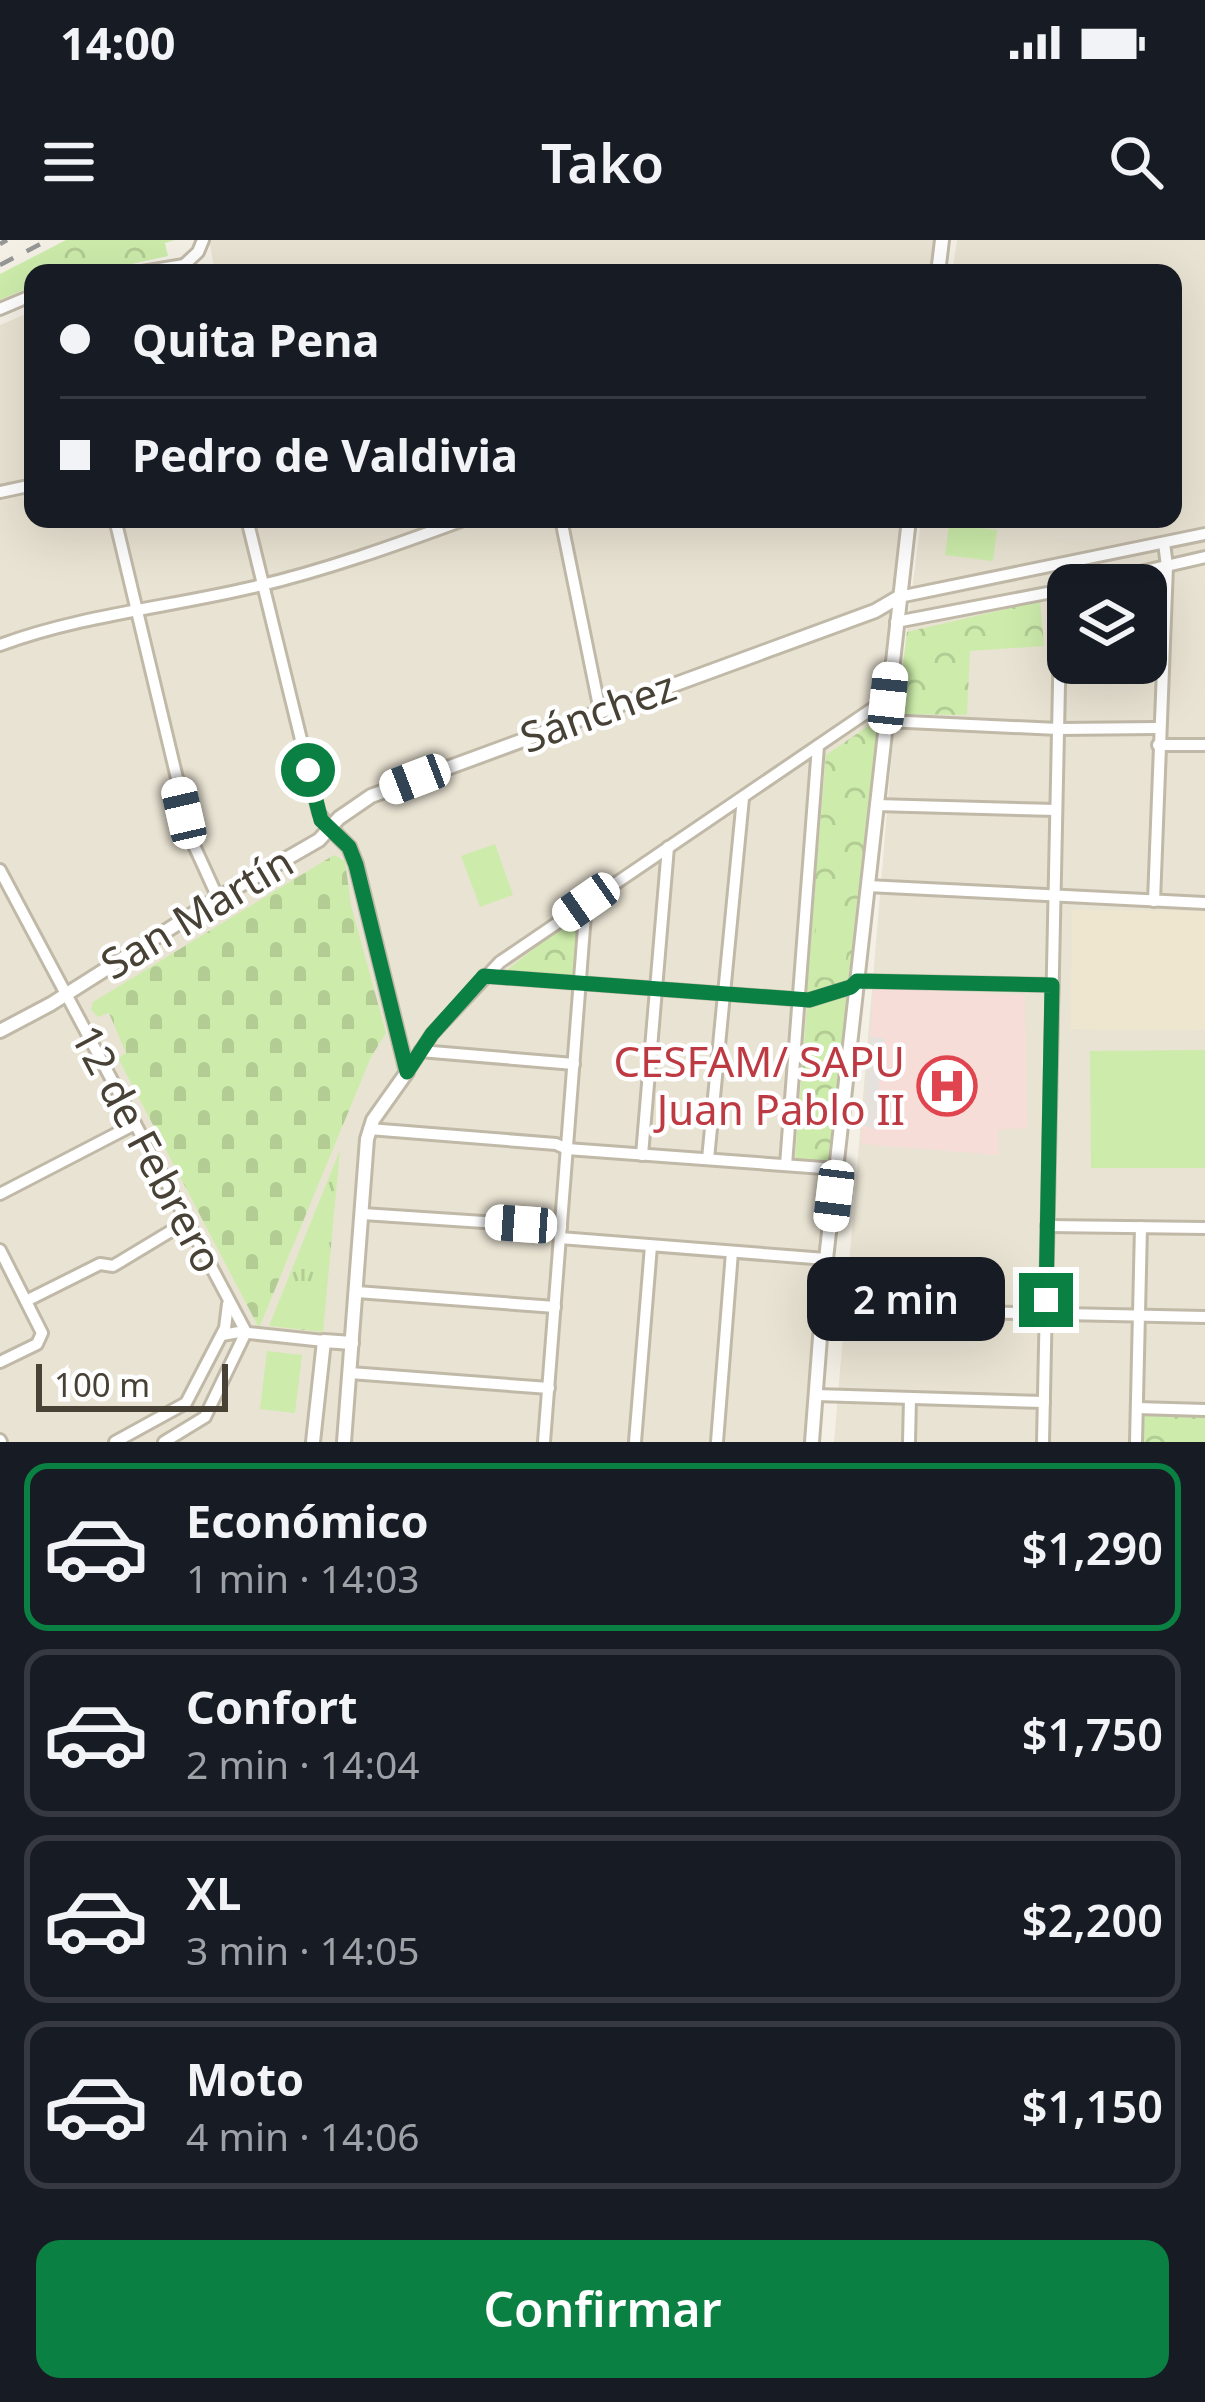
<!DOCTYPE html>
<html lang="es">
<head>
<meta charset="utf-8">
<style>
	:root { --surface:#171b24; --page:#242831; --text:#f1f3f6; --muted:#9ea1a6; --line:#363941; --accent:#0b8043 }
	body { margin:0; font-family:"Noto Sans",sans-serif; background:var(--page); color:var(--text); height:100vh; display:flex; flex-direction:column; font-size:45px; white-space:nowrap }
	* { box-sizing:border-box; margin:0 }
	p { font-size:39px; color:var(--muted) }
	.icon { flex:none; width:66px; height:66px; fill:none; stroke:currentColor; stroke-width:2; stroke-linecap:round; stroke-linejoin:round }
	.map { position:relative; height:1202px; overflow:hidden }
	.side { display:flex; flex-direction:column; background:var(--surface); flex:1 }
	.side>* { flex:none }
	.guide { position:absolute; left:24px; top:24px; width:1158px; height:264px; border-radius:24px; box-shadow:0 12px 48px #0002; display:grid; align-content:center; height:264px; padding:0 36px; background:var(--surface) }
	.tools { position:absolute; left:1047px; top:324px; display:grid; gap:24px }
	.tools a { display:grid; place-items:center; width:120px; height:120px; border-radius:24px; background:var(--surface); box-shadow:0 12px 48px #0002; font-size:60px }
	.scale { position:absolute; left:36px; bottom:30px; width:192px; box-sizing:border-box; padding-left:12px; border:6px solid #484135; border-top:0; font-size:33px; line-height:42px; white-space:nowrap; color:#484135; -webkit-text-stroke:9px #fff; paint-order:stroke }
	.end { position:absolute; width:54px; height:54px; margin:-27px; border:15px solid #0b8043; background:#fff; box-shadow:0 0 0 6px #fff }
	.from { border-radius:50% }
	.bubble { position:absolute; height:84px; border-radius:24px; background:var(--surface); box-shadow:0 12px 48px #0002; font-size:39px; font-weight:600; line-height:84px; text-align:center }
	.car { position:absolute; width:36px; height:72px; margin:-36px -18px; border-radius:15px; box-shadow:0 0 9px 3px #0007; background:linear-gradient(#fff 24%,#345 0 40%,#fff 0 76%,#345 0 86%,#fff 0) }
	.guide b { display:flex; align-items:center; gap:42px; height:114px; font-size:45px }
	.guide b+b { border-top:3px solid var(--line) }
	.guide i { width:30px; height:30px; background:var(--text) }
	ul { padding:21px 0 0; list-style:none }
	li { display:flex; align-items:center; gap:36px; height:168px; margin:0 24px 18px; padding:0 12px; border:6px solid var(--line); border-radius:24px }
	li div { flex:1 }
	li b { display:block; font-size:45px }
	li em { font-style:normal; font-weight:600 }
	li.on { border-color:var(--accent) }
	li>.icon { width:108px; height:108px; stroke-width:1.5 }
	.button { display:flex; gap:24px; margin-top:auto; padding:24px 36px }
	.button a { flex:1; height:138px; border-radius:24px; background:var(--accent); color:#fff; font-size:48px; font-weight:600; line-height:138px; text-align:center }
	.status { display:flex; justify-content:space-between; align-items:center; height:84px; padding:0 60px; background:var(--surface); direction:ltr }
	.status svg { height:33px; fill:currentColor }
	header { display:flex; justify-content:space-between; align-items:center; height:156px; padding:0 36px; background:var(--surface); font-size:54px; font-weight:600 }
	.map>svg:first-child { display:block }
	.residential { fill:#e9e3d3; fill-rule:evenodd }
	.education { fill:#efe6cf }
	.medical { fill:#f6ddd8 }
	.grass { fill:url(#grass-tufts) }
	.cemetery { fill:url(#cemetery-stones) }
	.park { fill:url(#park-crowns) }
	.garden { fill:#cdecab }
	.parking { fill:#e5e2de }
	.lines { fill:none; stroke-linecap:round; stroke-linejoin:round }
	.minor-casing { stroke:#c1b9a8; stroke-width:16 }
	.tertiary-casing { stroke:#c1b9a8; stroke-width:18 }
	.minor { stroke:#fff; stroke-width:10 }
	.tertiary { stroke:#fff; stroke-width:12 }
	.rail { stroke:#969696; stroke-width:4.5; stroke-dasharray:15 15; stroke-linecap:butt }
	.route { stroke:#0b8043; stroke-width:15 }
	.labels { text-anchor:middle; stroke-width:9; stroke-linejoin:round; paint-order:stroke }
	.street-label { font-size:42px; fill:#484135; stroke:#fff }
	.health-label { font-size:42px; fill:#be3a42; stroke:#fff; text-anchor:end }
</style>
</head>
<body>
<div class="status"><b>14:00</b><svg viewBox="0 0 49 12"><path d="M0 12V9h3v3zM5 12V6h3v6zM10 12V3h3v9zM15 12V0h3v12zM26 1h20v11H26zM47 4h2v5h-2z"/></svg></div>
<header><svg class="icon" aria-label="menu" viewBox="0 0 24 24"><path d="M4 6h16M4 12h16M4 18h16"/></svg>Tako<svg class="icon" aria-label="search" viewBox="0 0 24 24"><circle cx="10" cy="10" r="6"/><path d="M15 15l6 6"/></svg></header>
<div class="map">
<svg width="1205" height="1202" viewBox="0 0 1205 1202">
	<defs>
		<pattern id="grass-tufts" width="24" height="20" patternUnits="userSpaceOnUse" patternTransform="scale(3)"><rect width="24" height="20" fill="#cdecab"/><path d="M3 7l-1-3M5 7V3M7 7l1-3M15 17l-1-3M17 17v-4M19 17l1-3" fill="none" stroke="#b2cc94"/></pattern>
		<pattern id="cemetery-stones" width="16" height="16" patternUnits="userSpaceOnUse" patternTransform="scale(3)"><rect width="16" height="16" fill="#cdecab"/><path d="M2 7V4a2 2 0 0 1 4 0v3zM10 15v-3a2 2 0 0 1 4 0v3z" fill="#b2cc94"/></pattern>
		<pattern id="park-crowns" width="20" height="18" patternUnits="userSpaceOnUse" patternTransform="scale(3)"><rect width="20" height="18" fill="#cdecab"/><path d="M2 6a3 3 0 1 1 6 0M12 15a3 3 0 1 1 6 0" fill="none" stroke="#b2cc94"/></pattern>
	</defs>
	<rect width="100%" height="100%" fill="#f4f0e6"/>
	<!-- residential -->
	<g class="residential">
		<path d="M 209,0 L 934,0 L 931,33 L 186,33 L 214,26 Z"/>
		<path d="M 957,0 L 1205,0 L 1205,1202 L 834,1202 L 893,500 L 921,279 L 1173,279 L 1173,33 L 952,33 ZM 1068,345 L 1146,345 L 1146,423 L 1068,423 Z"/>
		<path d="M 33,71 L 33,279 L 903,279 L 853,740 L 847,756 L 828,923 L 806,1202 L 0,1202 L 0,85 Z"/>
	</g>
	<!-- education -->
	<path class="education" d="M 1072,670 L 1205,671 L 1205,790 L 1071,789 Z"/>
	<!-- medical -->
	<path class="medical" d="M 874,748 L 1025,755 L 1027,888 L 998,890 L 998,915 L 861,904 Z"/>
	<!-- grass -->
	<path class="grass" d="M 340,910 L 323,1092 L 269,1086 Z"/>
	<!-- cemetery -->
	<path class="cemetery" d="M 334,615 L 345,621 L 351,665 L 386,793 L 371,817 L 259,1088 L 118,818 L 126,813 L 109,773 L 98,777 L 91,770 L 93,762 Z"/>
	<!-- park -->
	<g class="park">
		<path d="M 66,0 L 175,0 L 165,3 L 168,16 L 91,33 L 33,33 L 33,46 L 0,60 L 0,34 Z"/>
		<path d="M 1040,361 L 1044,406 L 970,411 L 967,475 L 897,474 L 907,392 Z"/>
		<path d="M 877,480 L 881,482 L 853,740 L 811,755 L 806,752 L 826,515 Z"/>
		<path d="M 580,673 L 574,736 L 504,732 Z"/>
		<path d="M 847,756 L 828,923 L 795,920 L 807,765 Z"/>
		<path d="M 1142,1175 L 1205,1177 L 1205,1202 L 1142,1202 Z"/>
	</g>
	<!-- garden -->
	<g class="garden">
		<path d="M 949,284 L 997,290 L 993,321 L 945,315 Z"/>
		<path d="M 495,604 L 513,655 L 480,667 L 461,616 Z"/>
		<path d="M 818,667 L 851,671 L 844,739 L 811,736 Z"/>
		<path d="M 1205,810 L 1205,928 L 1091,928 L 1090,811 Z"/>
		<path d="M 267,1111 L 302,1115 L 295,1173 L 260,1169 Z"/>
	</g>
	<!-- parking -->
	<path class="parking" d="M 870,797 L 884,798 L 874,889 L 863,885 Z"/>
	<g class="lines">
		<defs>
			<g id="minor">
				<path d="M 184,25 L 198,12 L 203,0"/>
				<path d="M 136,33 L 184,25"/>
				<path d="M 0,69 L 33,55"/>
				<path d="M 0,252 L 33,245"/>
				<path d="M 115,279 L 192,601 L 218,658"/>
				<path d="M 247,279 L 319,573 L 331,589"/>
				<path d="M 561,279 L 600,471"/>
				<path d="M 1084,345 L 1205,317"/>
				<path d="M 899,357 L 1205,294"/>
				<path d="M 896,382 L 1068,349"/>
				<path d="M 0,405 C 81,375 170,367 254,347 C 326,330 396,305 466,279"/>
				<path d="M 886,481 L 1058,489 L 1158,488"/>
				<path d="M 1158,505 L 1205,505"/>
				<path d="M 876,565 L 1056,570"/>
				<path d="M 0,630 L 246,1092"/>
				<path d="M 867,646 L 1205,663"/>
				<path d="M 1154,661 L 1167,326 L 1164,303"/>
				<path d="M 484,736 L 809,760 L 851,747 L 857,741 L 1052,745"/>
				<path d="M 420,811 L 574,824"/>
				<path d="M 407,832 L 432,794 L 500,722 L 888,458"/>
				<path d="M 369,889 L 556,904 L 567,909 L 837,929"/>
				<path d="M 642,915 L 668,607"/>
				<path d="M 708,919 L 743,558"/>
				<path d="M 786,925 L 818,506"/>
				<path d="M 0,954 L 135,884"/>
				<path d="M 363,974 L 561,987"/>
				<path d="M 1047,986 L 1205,988"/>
				<path d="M 560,998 L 826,1019"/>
				<path d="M 0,1010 L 42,1093 L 37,1104 L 0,1122"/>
				<path d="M 357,1052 L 555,1067"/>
				<path d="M 26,1061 L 100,1024 L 113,1026 L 186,982"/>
				<path d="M 822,1069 L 1205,1077"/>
				<path d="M 222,1095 L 239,1092 L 324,1101"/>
				<path d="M 350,1133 L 549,1148"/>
				<path d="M 816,1155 L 1044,1162"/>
				<path d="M 1137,1168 L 1205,1170"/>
				<path d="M 0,1200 L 1,1202"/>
				<path d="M 115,1202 L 186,1163 L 225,1088 L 228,1064"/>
				<path d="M 164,1202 L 205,1177 L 246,1092"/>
				<path d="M 544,1202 L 586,662"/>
				<path d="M 635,1202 L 651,1006"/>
				<path d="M 717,1202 L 732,1012"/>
				<path d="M 909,1202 L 910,1158"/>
				<path d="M 1043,1202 L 1061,350"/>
				<path d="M 1136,1202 L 1141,987"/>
			</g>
			<g id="tertiary">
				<path d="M 938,33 L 942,0"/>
				<path d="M 331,589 L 349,607 L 356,624 L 407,832 L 373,880 L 367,899 L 344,1202"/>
				<path d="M 0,791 L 51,764 L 218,658 L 319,600 L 339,578 L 371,556 L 875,371 L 899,357"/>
				<path d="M 313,1202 L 324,1101 L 352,1103"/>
				<path d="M 812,1202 L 826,1019 L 909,279"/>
			</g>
		</defs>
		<!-- minor casing -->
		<use href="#minor" class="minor-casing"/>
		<!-- tertiary casing -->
		<use href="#tertiary" class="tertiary-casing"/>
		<!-- minor -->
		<use href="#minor" class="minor"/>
		<!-- tertiary -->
		<use href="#tertiary" class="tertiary"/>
		<!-- rail -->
		<g class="rail">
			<path d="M 0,4 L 7,0"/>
			<path d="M 0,25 L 48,0"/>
		</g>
	</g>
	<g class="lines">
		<!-- route -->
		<path class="route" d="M 308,530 L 321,580 L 349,607 L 356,625 L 407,832 L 432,794 L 484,736 L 809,760 L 851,747 L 857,741 L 1052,745 L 1046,1060"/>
	</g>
	<!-- icons -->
	<defs>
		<symbol id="hospital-ring" viewBox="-11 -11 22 22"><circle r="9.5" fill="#fff" stroke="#e0444e" stroke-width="1.5"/><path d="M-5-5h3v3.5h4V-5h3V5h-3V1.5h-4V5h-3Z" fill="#e0444e"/></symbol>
	</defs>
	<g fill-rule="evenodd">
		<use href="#hospital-ring" x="914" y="813" width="66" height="66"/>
	</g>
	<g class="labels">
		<!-- street labels -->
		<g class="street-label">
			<text transform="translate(598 472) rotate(-20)" y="15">Sánchez</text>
			<text transform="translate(197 673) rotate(-31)" y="15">San Martín</text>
			<text transform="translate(147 909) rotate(62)" y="15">12 de Febrero</text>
		</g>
		<!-- health labels -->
		<g class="health-label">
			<text x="905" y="837">CESFAM/ SAPU<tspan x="905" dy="48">Juan Pablo II</tspan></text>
		</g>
	</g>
</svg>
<div class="tools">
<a><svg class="icon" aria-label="layers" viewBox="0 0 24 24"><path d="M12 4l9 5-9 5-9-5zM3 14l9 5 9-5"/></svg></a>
</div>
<div class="scale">100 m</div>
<i class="end from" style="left:308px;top:530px"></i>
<i class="end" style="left:1046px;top:1060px"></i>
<div class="bubble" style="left:807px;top:1017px;width:198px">2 min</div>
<i class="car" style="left:888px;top:458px;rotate:6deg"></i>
<i class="car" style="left:415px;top:539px;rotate:249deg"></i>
<i class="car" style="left:184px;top:573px;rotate:347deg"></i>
<i class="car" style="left:586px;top:662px;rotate:235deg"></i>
<i class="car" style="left:834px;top:956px;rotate:187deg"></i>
<i class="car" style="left:521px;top:984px;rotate:274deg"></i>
<div class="guide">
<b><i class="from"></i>Quita Pena</b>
<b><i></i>Pedro de Valdivia</b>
</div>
</div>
<section class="side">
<ul>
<li class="on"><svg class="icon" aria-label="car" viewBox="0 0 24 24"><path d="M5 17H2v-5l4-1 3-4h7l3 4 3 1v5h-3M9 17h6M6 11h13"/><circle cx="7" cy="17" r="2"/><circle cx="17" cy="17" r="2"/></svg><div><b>Económico</b><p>1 min · 14:03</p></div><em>$1,290</em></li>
<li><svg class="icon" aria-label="car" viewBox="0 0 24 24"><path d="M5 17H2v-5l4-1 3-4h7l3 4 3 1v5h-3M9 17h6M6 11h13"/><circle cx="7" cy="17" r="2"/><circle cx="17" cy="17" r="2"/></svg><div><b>Confort</b><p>2 min · 14:04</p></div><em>$1,750</em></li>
<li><svg class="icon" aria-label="car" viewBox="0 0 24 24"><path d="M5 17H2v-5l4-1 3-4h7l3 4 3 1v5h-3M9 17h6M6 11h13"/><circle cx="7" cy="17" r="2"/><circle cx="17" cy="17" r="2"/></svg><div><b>XL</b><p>3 min · 14:05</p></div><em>$2,200</em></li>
<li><svg class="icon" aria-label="car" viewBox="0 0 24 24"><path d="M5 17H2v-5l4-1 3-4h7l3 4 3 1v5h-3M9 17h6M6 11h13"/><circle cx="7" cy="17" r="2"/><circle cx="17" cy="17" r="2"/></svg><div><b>Moto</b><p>4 min · 14:06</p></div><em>$1,150</em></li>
</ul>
<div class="button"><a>Confirmar</a></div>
</section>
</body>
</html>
